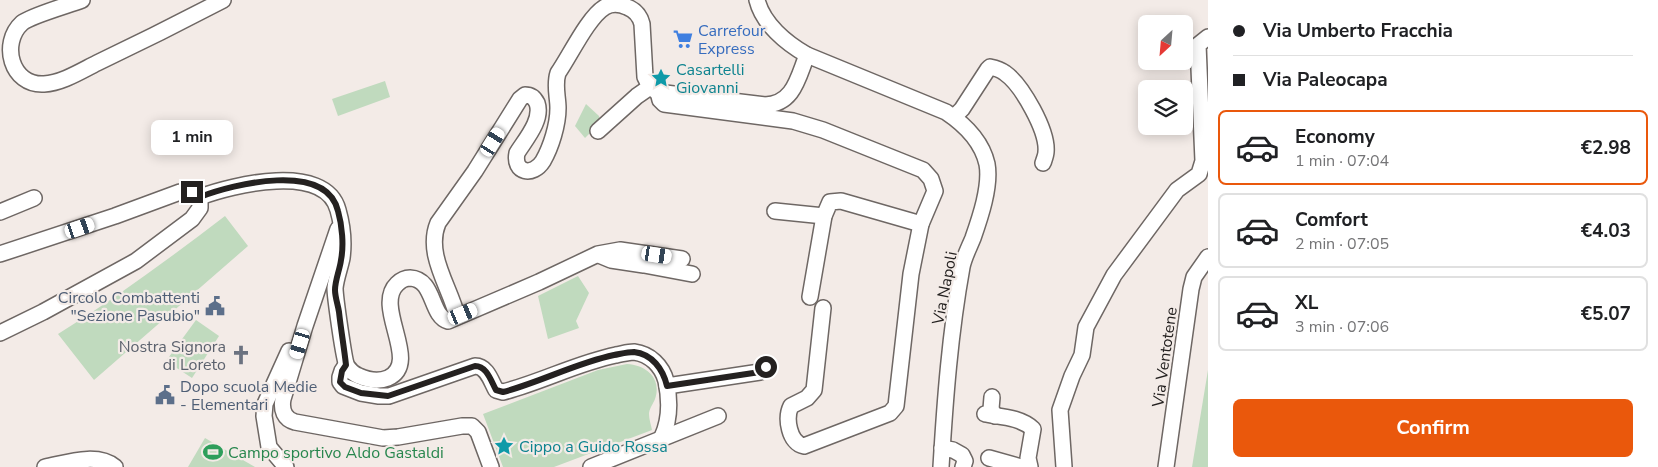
<!DOCTYPE html>
<html lang="en">
<head>
<meta charset="utf-8">
<style>
	:root { --surface:#fff; --page:#f2f2f2; --text:#202124; --muted:#757577; --line:#e0e0e0; --accent:#ea580c }
	body { margin:0; font-family:"Nunito Sans",sans-serif; background:var(--page); color:var(--text); height:100vh; display:flex; flex-direction:column; font-size:19px; white-space:nowrap }
	* { box-sizing:border-box; margin:0 }
	p { font-size:16px; color:var(--muted) }
	.icon { flex:none; width:28px; height:28px; fill:none; stroke:currentColor; stroke-width:2; stroke-linecap:round; stroke-linejoin:round }
	.map { position:relative; flex:1; overflow:hidden }
	.drawer { display:flex; flex-direction:column; background:var(--surface); width:450px }
	.drawer>* { flex:none }
	.guide { display:grid; align-content:center; height:110px; padding:0 25px; background:var(--surface) }
	.needle { width:32px; rotate:206deg }
	.controls { position:absolute; left:1138px; top:15px; display:grid; gap:10px }
	.controls a { display:grid; place-items:center; width:55px; height:55px; border-radius:8px; background:var(--surface); box-shadow:0 2px 12px #0003; font-size:25px }
	.end { position:absolute; width:22px; height:22px; margin:-11px; border:6px solid #242120; background:#fff; box-shadow:0 0 0 2px #fff }
	.from { border-radius:50% }
	.bubble { position:absolute; height:35px; border-radius:8px; background:var(--surface); box-shadow:0 2px 12px #0003; font-size:16px; font-weight:700; line-height:35px; text-align:center }
	.car { position:absolute; width:15px; height:30px; margin:-15px -8px; border-radius:6px; box-shadow:0 0 4px 1px #0007; background:linear-gradient(#fff 24%,#345 0 40%,#fff 0 76%,#345 0 86%,#fff 0) }
	.guide b { display:flex; align-items:center; gap:18px; height:48px; font-size:19px }
	.guide b+b { border-top:1px solid var(--line) }
	.guide i { width:12px; height:12px; background:var(--text) }
	ul { padding:0; list-style:none }
	li { display:flex; align-items:center; gap:15px; height:75px; margin:0 10px 8px; padding:0 15px; border:2px solid var(--line); border-radius:8px }
	li div { flex:1 }
	li b { display:block; font-size:19px }
	li em { font-style:normal; font-weight:700 }
	li.current { border-color:var(--accent) }
	li>.icon { width:45px; height:45px; stroke-width:1.5 }
	.button { display:flex; gap:10px; margin-top:auto; padding:10px 25px }
	.button a { flex:1; height:58px; border-radius:8px; background:var(--accent); color:#fff; font-size:20px; font-weight:700; line-height:58px; text-align:center }
	main { display:flex; flex:1; min-height:0 }
	.map>svg:first-child { display:block }
	.green { fill:#c0dabe }
	.lines { fill:none; stroke-linecap:round; stroke-linejoin:round }
	.minor-casing { stroke:#6e6764; stroke-width:18 }
	.minor { stroke:#fff; stroke-width:15 }
	.route { stroke:#242120; stroke-width:6 }
	.labels { text-anchor:middle; stroke-width:4.5; stroke-linejoin:round; paint-order:stroke }
	.shop-label { font-size:16px; fill:#366cbe; stroke:#f3ebe7; text-anchor:start }
	.culture-label { font-size:16px; fill:#0d838f; stroke:#f3ebe7; text-anchor:start }
	.street-label { font-size:16px; fill:#242120; stroke:#f3ebe7 }
	.service-label { font-size:16px; fill:#4e5e75; stroke:#f3ebe7; text-anchor:end }
	.worship-label { font-size:16px; fill:#5b616d; stroke:#f3ebe7; text-anchor:end }
	.leisure-label { font-size:16px; fill:#27864d; stroke:#f3ebe7; text-anchor:start }
</style>
</head>
<body>
<main>
<div class="map">
<svg width="1208" height="467" viewBox="0 0 1208 467">
	<rect width="100%" height="100%" fill="#f3ebe7"/>
	<!-- green -->
	<g class="green">
		<path d="M 385,81 L 390,97 L 338,116 L 332,99 Z"/>
		<path d="M 586,104 L 599,116 L 600,121 L 598,125 L 585,138 L 575,126 Z"/>
		<path d="M 225,216 L 248,246 L 94,380 L 58,334 C 116,298 170,258 225,216 Z"/>
		<path d="M 578,276 L 589,293 L 576,321 L 579,328 L 548,339 L 538,296 Z"/>
		<path d="M 196,320 L 219,336 L 192,378 L 166,361 Z"/>
		<path d="M 627,364 C 647,365 662,379 655,399 C 653,404 649,409 649,414 C 649,419 651,425 652,430 L 554,467 L 503,467 L 483,414 L 598,370 Z"/>
		<path d="M 1208,370 L 1208,467 L 1192,467 Z"/>
		<path d="M 205,438 L 255,467 L 188,467 Z"/>
	</g>
	<g class="lines">
		<defs>
			<g id="minor">
				<path d="M 82,0 C 69,5 30,16 22,23 C 0,43 11,86 44,84 C 62,83 81,71 97,63 C 139,43 181,22 223,0"/>
				<path d="M 757,0 C 763,24 786,43 807,55 L 946,112 C 964,124 982,142 987,164 C 991,186 980,218 973,238 C 969,248 964,257 962,267 C 950,333 945,400 941,467"/>
				<path d="M 658,92 L 660,100 L 664,104 L 793,121 L 823,130 L 923,170 L 931,179 L 935,191 L 921,224 L 911,274 L 896,406 L 890,413 L 804,446 C 789,443 785,418 791,406 L 807,398 L 814,390 L 823,308"/>
				<path d="M 954,117 L 962,109 L 988,69 L 990,67 C 995,68 1001,70 1005,73 C 1022,85 1048,131 1046,152 C 1046,155 1044,160 1043,163"/>
				<path d="M 598,131 L 637,96 L 650,87"/>
				<path d="M 200,197 C 232,185 325,162 338,210 C 342,224 344,243 342,258 C 340,268 336,278 335,288 C 335,296 344,361 347,366 C 350,371 354,374 359,376 C 368,380 378,382 388,378 C 422,363 373,307 397,284 C 400,281 405,278 410,278 C 435,279 430,316 448,321 L 539,282 L 598,254 L 620,250 L 682,259"/>
				<path d="M 775,211 L 824,216"/>
				<path d="M 0,212 L 34,198"/>
				<path d="M 338,229 L 305,326 L 283,399 C 281,410 284,419 295,422 L 383,438 L 398,437 L 462,426 L 472,426 L 478,432 L 491,467"/>
				<path d="M 0,254 L 115,216 L 180,192 L 191,192 L 200,197"/>
				<path d="M 599,255 L 611,260 L 644,265 L 692,274"/>
				<path d="M 810,297 L 824,216 L 830,202 L 841,201 L 921,224"/>
				<path d="M 457,316 C 450,287 425,254 438,223 L 475,171 L 520,99 L 525,95 C 531,95 534,97 537,103 C 543,120 525,140 517,153 C 513,173 533,177 543,161 C 551,147 558,125 558,108 C 558,97 554,85 558,73 C 570,56 588,17 605,7 C 612,3 620,4 627,7 C 635,10 640,16 642,24 L 645,77 L 650,87 L 657,92 L 765,105 C 794,104 798,77 807,55"/>
				<path d="M 0,333 L 43,312 L 136,261 L 192,219 L 200,208 L 200,197"/>
				<path d="M 346,365 L 342,371 L 340,377 L 340,382 L 343,386 L 361,393 L 379,396 L 389,396 L 475,366 C 487,366 491,381 496,390 L 503,392 C 542,382 577,363 616,355 C 622,354 628,352 634,352 C 650,354 662,366 666,381 C 670,400 670,420 662,437"/>
				<path d="M 667,386 L 760,372 L 766,367"/>
				<path d="M 992,397 L 991,409 L 995,416"/>
				<path d="M 985,414 C 1001,417 1020,417 1033,429 L 1028,458 L 1030,467"/>
				<path d="M 942,448 L 953,450 L 962,455 L 965,461 L 963,467"/>
				<path d="M 989,458 L 1021,467"/>
				<path d="M 45,467 C 66,463 97,452 115,467"/>
				<path d="M 286,467 L 269,447 L 264,416 L 265,404 L 289,351"/>
				<path d="M 591,467 L 718,416"/>
				<path d="M 1064,467 L 1060,410 L 1072,376 L 1082,355 L 1086,327 L 1114,275 L 1177,190 L 1199,174 L 1203,161 L 1198,45 L 1208,37"/>
				<path d="M 1166,467 L 1191,289 L 1194,277 L 1208,257"/>
			</g>
		</defs>
		<!-- minor casing -->
		<use href="#minor" class="minor-casing"/>
		<!-- minor -->
		<use href="#minor" class="minor"/>
	</g>
	<g class="lines">
		<!-- route -->
		<path class="route" d="M 192,192 L 200,197 C 233,184 326,161 338,211 C 342,225 344,245 341,260 C 340,269 335,280 335,290 C 335,297 338,305 339,312 C 341,330 344,347 346,365 L 342,371 L 340,382 L 345,387 L 361,393 L 388,396 L 475,366 C 487,366 491,381 496,390 L 503,392 C 541,382 576,363 614,355 C 620,354 627,352 634,352 C 652,354 663,369 667,386 L 760,372 L 766,367"/>
	</g>
	<!-- icons -->
	<defs>
		<symbol id="supermarket-bare" viewBox="-9 -9 18 18"><path d="M-6-5.5h2.5l.6 2H6L4.5 2H-2.5L-4.4-4H-6ZM-1.5 3.2a1.3 1.3 0 1 0 .1 0ZM3 3.2a1.3 1.3 0 1 0 .1 0Z" fill="#3f7fe0" stroke="#f3ebe7" stroke-width="2.5" paint-order="stroke"/></symbol>
		<symbol id="sight-bare" viewBox="-9 -9 18 18"><path d="M0-6L1.8-2.2L6-1.7L2.9 1.2L3.7 5.4L0 3.3L-3.7 5.4L-2.9 1.2L-6-1.7L-1.8-2.2Z" fill="#0f9aa8" stroke="#f3ebe7" stroke-width="2.5" paint-order="stroke"/></symbol>
		<symbol id="civic-bare" viewBox="-9 -9 18 18"><path d="M-.6-6.5H3V-4.5H.6V-3L4-1V1h2V6H-6V1h2V-1L-.6-3ZM-1.2 2.5V6h2.4V2.5Z" fill="#5c6f8a" stroke="#f3ebe7" stroke-width="2.5" paint-order="stroke"/></symbol>
		<symbol id="church-bare" viewBox="-9 -9 18 18"><path d="M-1.2-6h2.4v3.5h3.3v2.4h-3.3V6h-2.4V-.1h-3.3v-2.4h3.3Z" fill="#6b7280" stroke="#f3ebe7" stroke-width="2.5" paint-order="stroke"/></symbol>
		<symbol id="stadium-bare" viewBox="-9 -9 18 18"><path d="M0-5a6.5 5 0 1 0 0 10a6.5 5 0 1 0 0-10ZM-3.5-1.8h7v3.6h-7Z" fill="#2e9e5b" stroke="#f3ebe7" stroke-width="2.5" paint-order="stroke"/></symbol>
	</defs>
	<g fill-rule="evenodd">
		<use href="#supermarket-bare" x="669" y="25" width="28" height="28"/>
		<use href="#sight-bare" x="647" y="64" width="28" height="28"/>
		<use href="#civic-bare" x="201" y="292" width="28" height="28"/>
		<use href="#church-bare" x="227" y="341" width="28" height="28"/>
		<use href="#civic-bare" x="151" y="381" width="28" height="28"/>
		<use href="#sight-bare" x="490" y="432" width="28" height="28"/>
		<use href="#stadium-bare" x="199" y="438" width="28" height="28"/>
	</g>
	<g class="labels">
		<!-- shop labels -->
		<g class="shop-label">
			<text x="698" y="36">Carrefour<tspan x="698" dy="18">Express</tspan></text>
		</g>
		<!-- culture labels -->
		<g class="culture-label">
			<text x="676" y="75">Casartelli<tspan x="676" dy="18">Giovanni</tspan></text>
			<text x="519" y="452">Cippo a Guido Rossa</text>
		</g>
		<!-- street labels -->
		<g class="street-label">
			<text transform="translate(944 288) rotate(-79)" y="6">Via Napoli</text>
			<text transform="translate(1164 357) rotate(-82)" y="6">Via Ventotene</text>
		</g>
		<!-- service labels -->
		<g class="service-label">
			<text x="200" y="303">Circolo Combattenti<tspan x="200" dy="18">"Sezione Pasubio"</tspan></text>
			<text x="180" y="392" text-anchor="start">Dopo scuola Medie<tspan x="180" dy="18">- Elementari</tspan></text>
		</g>
		<!-- worship labels -->
		<g class="worship-label">
			<text x="226" y="352">Nostra Signora<tspan x="226" dy="18">di Loreto</tspan></text>
		</g>
		<!-- leisure labels -->
		<g class="leisure-label">
			<text x="228" y="458">Campo sportivo Aldo Gastaldi</text>
		</g>
	</g>
</svg>
<div class="controls">
<a><svg class="needle" viewBox="-14 -14 28 28"><path d="M0-13l5 13h-10z" fill="#e53935"/><path d="M0 13l5-13h-10z" fill="#757577"/></svg></a>
<a><svg class="icon" aria-label="layers" viewBox="0 0 24 24"><path d="M12 4l9 5-9 5-9-5zM3 14l9 5 9-5"/></svg></a>
</div>
<i class="end from" style="left:766px;top:367px"></i>
<i class="end" style="left:192px;top:192px"></i>
<div class="bubble" style="left:151px;top:120px;width:82px">1 min</div>
<i class="car" style="left:493px;top:142px;rotate:32deg"></i>
<i class="car" style="left:80px;top:228px;rotate:71deg"></i>
<i class="car" style="left:657px;top:255px;rotate:99deg"></i>
<i class="car" style="left:463px;top:314px;rotate:68deg"></i>
<i class="car" style="left:300px;top:344px;rotate:197deg"></i>
</div>
<section class="drawer">
<div class="guide">
<b><i class="from"></i>Via Umberto Fracchia</b>
<b><i></i>Via Paleocapa</b>
</div>
<ul>
<li class="current"><svg class="icon" aria-label="car" viewBox="0 0 24 24"><path d="M5 17H2v-5l4-1 3-4h7l3 4 3 1v5h-3M9 17h6M6 11h13"/><circle cx="7" cy="17" r="2"/><circle cx="17" cy="17" r="2"/></svg><div><b>Economy</b><p>1 min · 07:04</p></div><em>€2.98</em></li>
<li><svg class="icon" aria-label="car" viewBox="0 0 24 24"><path d="M5 17H2v-5l4-1 3-4h7l3 4 3 1v5h-3M9 17h6M6 11h13"/><circle cx="7" cy="17" r="2"/><circle cx="17" cy="17" r="2"/></svg><div><b>Comfort</b><p>2 min · 07:05</p></div><em>€4.03</em></li>
<li><svg class="icon" aria-label="car" viewBox="0 0 24 24"><path d="M5 17H2v-5l4-1 3-4h7l3 4 3 1v5h-3M9 17h6M6 11h13"/><circle cx="7" cy="17" r="2"/><circle cx="17" cy="17" r="2"/></svg><div><b>XL</b><p>3 min · 07:06</p></div><em>€5.07</em></li>
</ul>
<div class="button"><a>Confirm</a></div>
</section>
</main>
</body>
</html>
